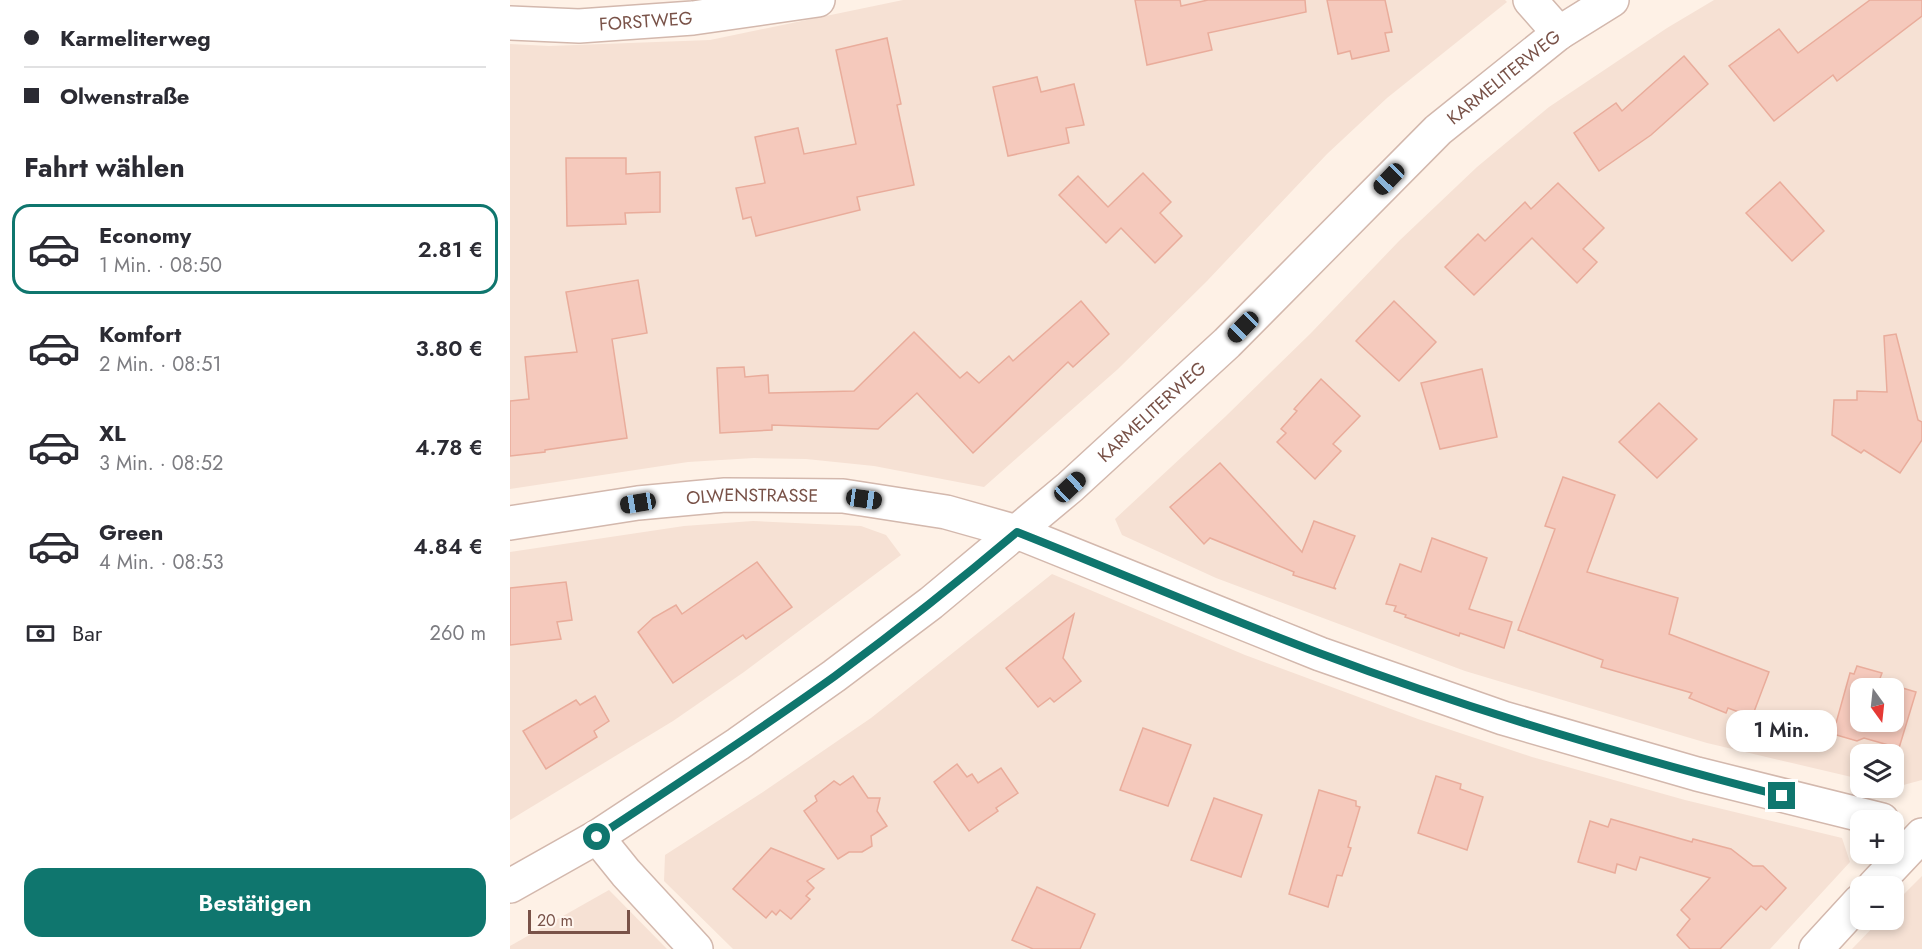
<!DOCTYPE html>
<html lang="de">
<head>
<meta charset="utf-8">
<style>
	:root { --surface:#fff; --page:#f7f7f7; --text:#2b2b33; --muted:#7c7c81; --line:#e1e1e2; --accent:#0f766e }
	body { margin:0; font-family:Jost,sans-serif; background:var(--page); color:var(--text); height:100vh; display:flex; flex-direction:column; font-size:22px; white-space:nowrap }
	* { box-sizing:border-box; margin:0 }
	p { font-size:20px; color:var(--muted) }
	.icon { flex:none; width:33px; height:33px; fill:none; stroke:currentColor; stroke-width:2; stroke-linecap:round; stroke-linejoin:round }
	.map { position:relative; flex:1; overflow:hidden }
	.panel { display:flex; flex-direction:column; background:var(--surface); width:510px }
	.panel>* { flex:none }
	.banner { display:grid; align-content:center; height:132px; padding:0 24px; background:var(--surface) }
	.needle { width:39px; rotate:165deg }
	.controls { position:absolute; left:1340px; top:678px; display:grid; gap:12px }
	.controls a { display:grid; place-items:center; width:54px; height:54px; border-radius:12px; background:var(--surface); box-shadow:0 3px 9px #0003; font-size:30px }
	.scale { position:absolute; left:18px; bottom:15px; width:102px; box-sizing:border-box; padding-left:6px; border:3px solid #795248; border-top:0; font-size:16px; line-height:21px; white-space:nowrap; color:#795248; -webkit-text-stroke:4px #fff5ee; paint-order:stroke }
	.end { position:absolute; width:27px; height:27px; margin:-14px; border:8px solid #0f766e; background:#fff; box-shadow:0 0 0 3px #fff }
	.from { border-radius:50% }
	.bubble { position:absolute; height:42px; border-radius:18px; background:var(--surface); box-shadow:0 3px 9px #0003; font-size:20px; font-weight:600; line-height:42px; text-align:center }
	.car { position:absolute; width:18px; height:36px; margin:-18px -9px; border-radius:8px; box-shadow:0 0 4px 2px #0007; background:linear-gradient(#222 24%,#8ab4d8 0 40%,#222 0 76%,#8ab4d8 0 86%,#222 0) }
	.banner b { display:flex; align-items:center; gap:21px; height:57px; font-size:22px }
	.banner b+b { border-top:2px solid var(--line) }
	.banner i { width:15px; height:15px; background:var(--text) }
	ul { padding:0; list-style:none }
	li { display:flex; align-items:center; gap:18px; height:90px; margin:0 12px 9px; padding:0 12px; border:3px solid transparent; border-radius:18px }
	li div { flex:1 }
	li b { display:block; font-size:22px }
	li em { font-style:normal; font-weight:600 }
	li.on { border-color:var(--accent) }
	li>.icon { width:54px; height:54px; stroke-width:1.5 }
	h2 { padding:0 24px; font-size:27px; line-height:72px }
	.pay { display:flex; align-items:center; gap:15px; height:66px; padding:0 24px; font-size:22px }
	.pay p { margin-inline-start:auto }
	.action { display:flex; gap:12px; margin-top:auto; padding:12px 24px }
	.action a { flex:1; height:69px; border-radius:18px; background:var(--accent); color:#fff; font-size:24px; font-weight:600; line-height:69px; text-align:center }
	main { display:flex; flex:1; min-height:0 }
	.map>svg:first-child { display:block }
	.residential { fill:#f6e1d4; fill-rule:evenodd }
	.building { fill:#f5c9bc; stroke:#e9ac9b; stroke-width:1.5; fill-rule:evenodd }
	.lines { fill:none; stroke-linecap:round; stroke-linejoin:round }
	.minor-casing { stroke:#d3b8ad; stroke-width:36 }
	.minor { stroke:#fff; stroke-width:33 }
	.route { stroke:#0f766e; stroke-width:8 }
	.labels { text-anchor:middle; stroke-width:4.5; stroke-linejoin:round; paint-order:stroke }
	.street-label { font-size:18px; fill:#795248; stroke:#fff5ee }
</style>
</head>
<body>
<main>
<section class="panel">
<div class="banner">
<b><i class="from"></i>Karmeliterweg</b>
<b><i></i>Olwenstraße</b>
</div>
<h2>Fahrt wählen</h2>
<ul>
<li class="on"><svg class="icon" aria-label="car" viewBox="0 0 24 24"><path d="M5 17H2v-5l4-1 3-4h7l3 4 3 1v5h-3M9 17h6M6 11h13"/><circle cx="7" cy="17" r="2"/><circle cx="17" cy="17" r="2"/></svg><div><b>Economy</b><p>1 Min. · 08:50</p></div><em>2.81 €</em></li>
<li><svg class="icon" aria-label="car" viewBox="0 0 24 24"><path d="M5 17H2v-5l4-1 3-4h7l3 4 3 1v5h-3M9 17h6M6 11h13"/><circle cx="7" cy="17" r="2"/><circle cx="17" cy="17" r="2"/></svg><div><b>Komfort</b><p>2 Min. · 08:51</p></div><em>3.80 €</em></li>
<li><svg class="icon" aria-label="car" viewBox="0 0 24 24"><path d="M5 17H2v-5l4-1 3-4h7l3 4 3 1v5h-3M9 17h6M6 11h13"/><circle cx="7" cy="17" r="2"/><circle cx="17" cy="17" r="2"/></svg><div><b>XL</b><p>3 Min. · 08:52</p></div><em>4.78 €</em></li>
<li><svg class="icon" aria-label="car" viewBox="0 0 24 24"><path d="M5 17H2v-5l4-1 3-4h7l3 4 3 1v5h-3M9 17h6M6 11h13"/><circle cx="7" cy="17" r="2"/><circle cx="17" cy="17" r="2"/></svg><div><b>Green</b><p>4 Min. · 08:53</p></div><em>4.84 €</em></li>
</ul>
<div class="pay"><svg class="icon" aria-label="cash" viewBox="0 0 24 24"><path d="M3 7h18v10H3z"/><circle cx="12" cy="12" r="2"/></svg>Bar<p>260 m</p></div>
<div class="action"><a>Bestätigen</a></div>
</section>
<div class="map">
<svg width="1412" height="949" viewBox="0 0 1412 949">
	<rect width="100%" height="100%" fill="#fef1e6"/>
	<!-- residential -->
	<g class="residential">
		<path d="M 393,0 L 995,0 L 997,2 L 877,98 L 817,154 L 697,281 L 608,369 L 474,487 L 364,466 L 296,459 L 244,458 L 178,462 L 0,489 L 0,44 L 39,46 L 200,40 Z"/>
		<path d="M 1204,0 L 1412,0 L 1412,780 L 1386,787 L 1383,787 L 1383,754 L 1350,754 L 1350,779 L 1197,743 L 955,671 L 706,578 L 612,535 L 605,519 L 716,416 L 801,333 L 889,241 L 967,167 L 1039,107 L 1157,28 ZM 1350,688 L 1383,688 L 1383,722 L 1350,722 Z"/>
		<path d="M 243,521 L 351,526 L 376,535 L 391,555 L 234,672 L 163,721 L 0,820 L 0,552 L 174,526 Z"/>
		<path d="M 542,574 L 735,655 L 908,719 L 1022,757 L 1175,800 L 1332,838 L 1340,862 L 1260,949 L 223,949 L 154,881 L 155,855 L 253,792 L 361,718 Z"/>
		<path d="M 1412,876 L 1412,949 L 1342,949 L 1370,920 L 1383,920 L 1383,905 Z"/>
		<path d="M 99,890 L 157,949 L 0,949 L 0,946 Z"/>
	</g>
	<!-- building -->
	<g class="building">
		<path d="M 625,0 L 670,0 L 671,6 L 698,0 L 795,0 L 796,12 L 698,33 L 702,50 L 637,65 Z"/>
		<path d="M 817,0 L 875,0 L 882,32 L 875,33 L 879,51 L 842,59 L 840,51 L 828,54 Z"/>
		<path d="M 1360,0 L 1412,0 L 1412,16 L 1327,81 L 1323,75 L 1264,121 L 1219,66 L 1269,29 L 1288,53 Z"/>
		<path d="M 377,38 L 391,104 L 387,105 L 404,185 L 347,197 L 350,210 L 246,236 L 241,217 L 233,219 L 226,188 L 255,183 L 245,137 L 288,128 L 294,154 L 346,144 L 326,50 Z"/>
		<path d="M 1174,56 L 1198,84 L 1141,135 L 1089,171 L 1064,133 L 1106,103 L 1112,111 Z"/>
		<path d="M 527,77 L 531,92 L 564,84 L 574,125 L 556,128 L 559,143 L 498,156 L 483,87 Z"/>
		<path d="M 56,158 L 116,158 L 116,174 L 150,172 L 150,212 L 115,213 L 116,224 L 57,226 Z"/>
		<path d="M 633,173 L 661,202 L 650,213 L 672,236 L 645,263 L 611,228 L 596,243 L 549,195 L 568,176 L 598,207 Z"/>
		<path d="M 1270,182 L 1314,231 L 1282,261 L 1236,213 Z"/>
		<path d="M 1048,183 L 1094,228 L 1073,249 L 1087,262 L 1067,283 L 1022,238 L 964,295 L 935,267 L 968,234 L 975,241 L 1015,202 L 1021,209 Z"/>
		<path d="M 128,280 L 137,333 L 102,339 L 117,438 L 35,450 L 35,452 L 0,456 L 0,401 L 19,399 L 15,357 L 67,352 L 56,292 Z"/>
		<path d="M 571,301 L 599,334 L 563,367 L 558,362 L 463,453 L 407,393 L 368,429 L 262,425 L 262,430 L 210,433 L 207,368 L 234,367 L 235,377 L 258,375 L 259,393 L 344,391 L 404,332 L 450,378 L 457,372 L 469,383 L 499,356 L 503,361 Z"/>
		<path d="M 884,301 L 926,342 L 889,381 L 846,341 Z"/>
		<path d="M 1386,334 L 1408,420 L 1412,422 L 1412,440 L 1390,473 L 1354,450 L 1351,453 L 1322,435 L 1324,400 L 1347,400 L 1347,391 L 1377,392 L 1374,336 Z"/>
		<path d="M 972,369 L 987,437 L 930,449 L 911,383 Z"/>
		<path d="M 811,379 L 850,416 L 823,444 L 831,451 L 805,479 L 767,442 L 776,433 L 771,429 L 787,411 L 784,409 Z"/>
		<path d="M 1149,403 L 1187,439 L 1147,478 L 1109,442 Z"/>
		<path d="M 710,463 L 792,552 L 804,521 L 845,536 L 824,587 L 826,589 L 783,575 L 784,572 L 700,538 L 694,544 L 660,507 Z"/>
		<path d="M 1053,477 L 1105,495 L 1077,572 L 1168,598 L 1159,634 L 1259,672 L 1242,717 L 1218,708 L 1216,713 L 1179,698 L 1182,693 L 1091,667 L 1093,660 L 1008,630 L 1045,529 L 1035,526 Z"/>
		<path d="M 922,538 L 977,558 L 959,609 L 1002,622 L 994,648 L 950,633 L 949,636 L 895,617 L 896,615 L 884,611 L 886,606 L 876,604 L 890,564 L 911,572 Z"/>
		<path d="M 247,562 L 282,607 L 236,639 L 233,635 L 163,683 L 128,632 L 143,618 L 166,605 L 172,614 Z"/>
		<path d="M 56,582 L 62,620 L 47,622 L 51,639 L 0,645 L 0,588 Z"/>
		<path d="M 564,614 L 553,658 L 571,681 L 544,702 L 540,698 L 528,707 L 496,668 Z"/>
		<path d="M 1347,666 L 1372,673 L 1369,681 L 1406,692 L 1389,748 L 1354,738 L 1347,741 L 1323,734 L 1340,673 L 1344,674 ZM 1350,688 L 1383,688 L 1383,722 L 1350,722 Z"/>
		<path d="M 85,696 L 99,721 L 84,731 L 87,737 L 36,769 L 13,731 L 66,700 L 70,705 Z"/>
		<path d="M 633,728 L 681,745 L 658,806 L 610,790 Z"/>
		<path d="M 447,764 L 457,777 L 462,774 L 468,783 L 491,768 L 508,793 L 486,808 L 488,811 L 459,831 L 424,782 Z"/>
		<path d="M 343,776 L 358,798 L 370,798 L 367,811 L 377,826 L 361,836 L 362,846 L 352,852 L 339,852 L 328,859 L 294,811 L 307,801 L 305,796 L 324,781 L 330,785 Z"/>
		<path d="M 926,776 L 951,784 L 950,789 L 973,797 L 957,850 L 908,833 Z"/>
		<path d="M 809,790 L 846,801 L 846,806 L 850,807 L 838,847 L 841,848 L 832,876 L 827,875 L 818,907 L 779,894 Z"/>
		<path d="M 704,798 L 752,815 L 731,877 L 681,860 Z"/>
		<path d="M 1101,819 L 1182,842 L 1183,839 L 1221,849 L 1243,866 L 1253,866 L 1276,888 L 1256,910 L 1251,906 L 1210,949 L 1180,949 L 1167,935 L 1180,919 L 1171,910 L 1200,878 L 1130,857 L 1126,870 L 1107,864 L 1105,873 L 1068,862 L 1080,821 L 1098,827 Z"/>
		<path d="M 261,848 L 314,869 L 297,881 L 304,888 L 296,896 L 300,899 L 281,919 L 270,910 L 266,915 L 262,911 L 256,918 L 223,889 Z"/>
		<path d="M 527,887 L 585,914 L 570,949 L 523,949 L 502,940 Z"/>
	</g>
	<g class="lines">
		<defs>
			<g id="minor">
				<path d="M 1020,0 L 1049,33"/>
				<path id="s1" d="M 0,23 L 69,26 L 183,18 L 308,0"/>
				<path id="s2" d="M 0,523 L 128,503 L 215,495 L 333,496 L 436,512 L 507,532 L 810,654 L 993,718 L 1187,774 L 1372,820"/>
				<path d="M 87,837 L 116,873 L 186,949"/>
				<path id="s3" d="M 0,886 L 87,837 L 228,744 L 324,676 L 421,603 L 560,487 L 717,343 L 928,130 L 1049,33 L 1102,0"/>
				<path d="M 1364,886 L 1412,835"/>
				<path d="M 1306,949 L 1350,901"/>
			</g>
		</defs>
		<!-- minor casing -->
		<use href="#minor" class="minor-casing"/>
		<!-- minor -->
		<use href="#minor" class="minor"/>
	</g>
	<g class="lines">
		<!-- route -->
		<path class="route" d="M 87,837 C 167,784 247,732 325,676 C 387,630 448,582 507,532 C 608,572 708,615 809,653 C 960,710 1116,756 1272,796"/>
	</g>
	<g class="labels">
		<!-- street labels -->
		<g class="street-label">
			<text dy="6" stroke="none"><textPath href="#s1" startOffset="136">FORSTWEG</textPath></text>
			<text dy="6" stroke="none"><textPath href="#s3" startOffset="1286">KARMELITERWEG</textPath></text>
			<text dy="6" stroke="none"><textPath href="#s3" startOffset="800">KARMELITERWEG</textPath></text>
			<text dy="6" stroke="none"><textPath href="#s2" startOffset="244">OLWENSTRASSE</textPath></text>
		</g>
	</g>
</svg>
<div class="controls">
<a><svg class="needle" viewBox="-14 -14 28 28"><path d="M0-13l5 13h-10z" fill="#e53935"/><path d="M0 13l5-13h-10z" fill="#7c7c81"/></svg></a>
<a><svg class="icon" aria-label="layers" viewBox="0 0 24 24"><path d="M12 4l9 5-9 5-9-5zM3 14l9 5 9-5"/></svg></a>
<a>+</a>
<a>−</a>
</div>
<div class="scale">20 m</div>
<i class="end from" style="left:87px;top:837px"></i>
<i class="end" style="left:1272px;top:796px"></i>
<div class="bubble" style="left:1216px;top:710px;width:111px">1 Min.</div>
<i class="car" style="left:879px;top:179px;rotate:224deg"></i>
<i class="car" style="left:733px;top:327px;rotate:225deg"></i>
<i class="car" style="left:560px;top:487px;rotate:47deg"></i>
<i class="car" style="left:354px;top:499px;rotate:98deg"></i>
<i class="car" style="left:128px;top:503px;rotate:261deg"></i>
</div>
</main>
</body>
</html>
